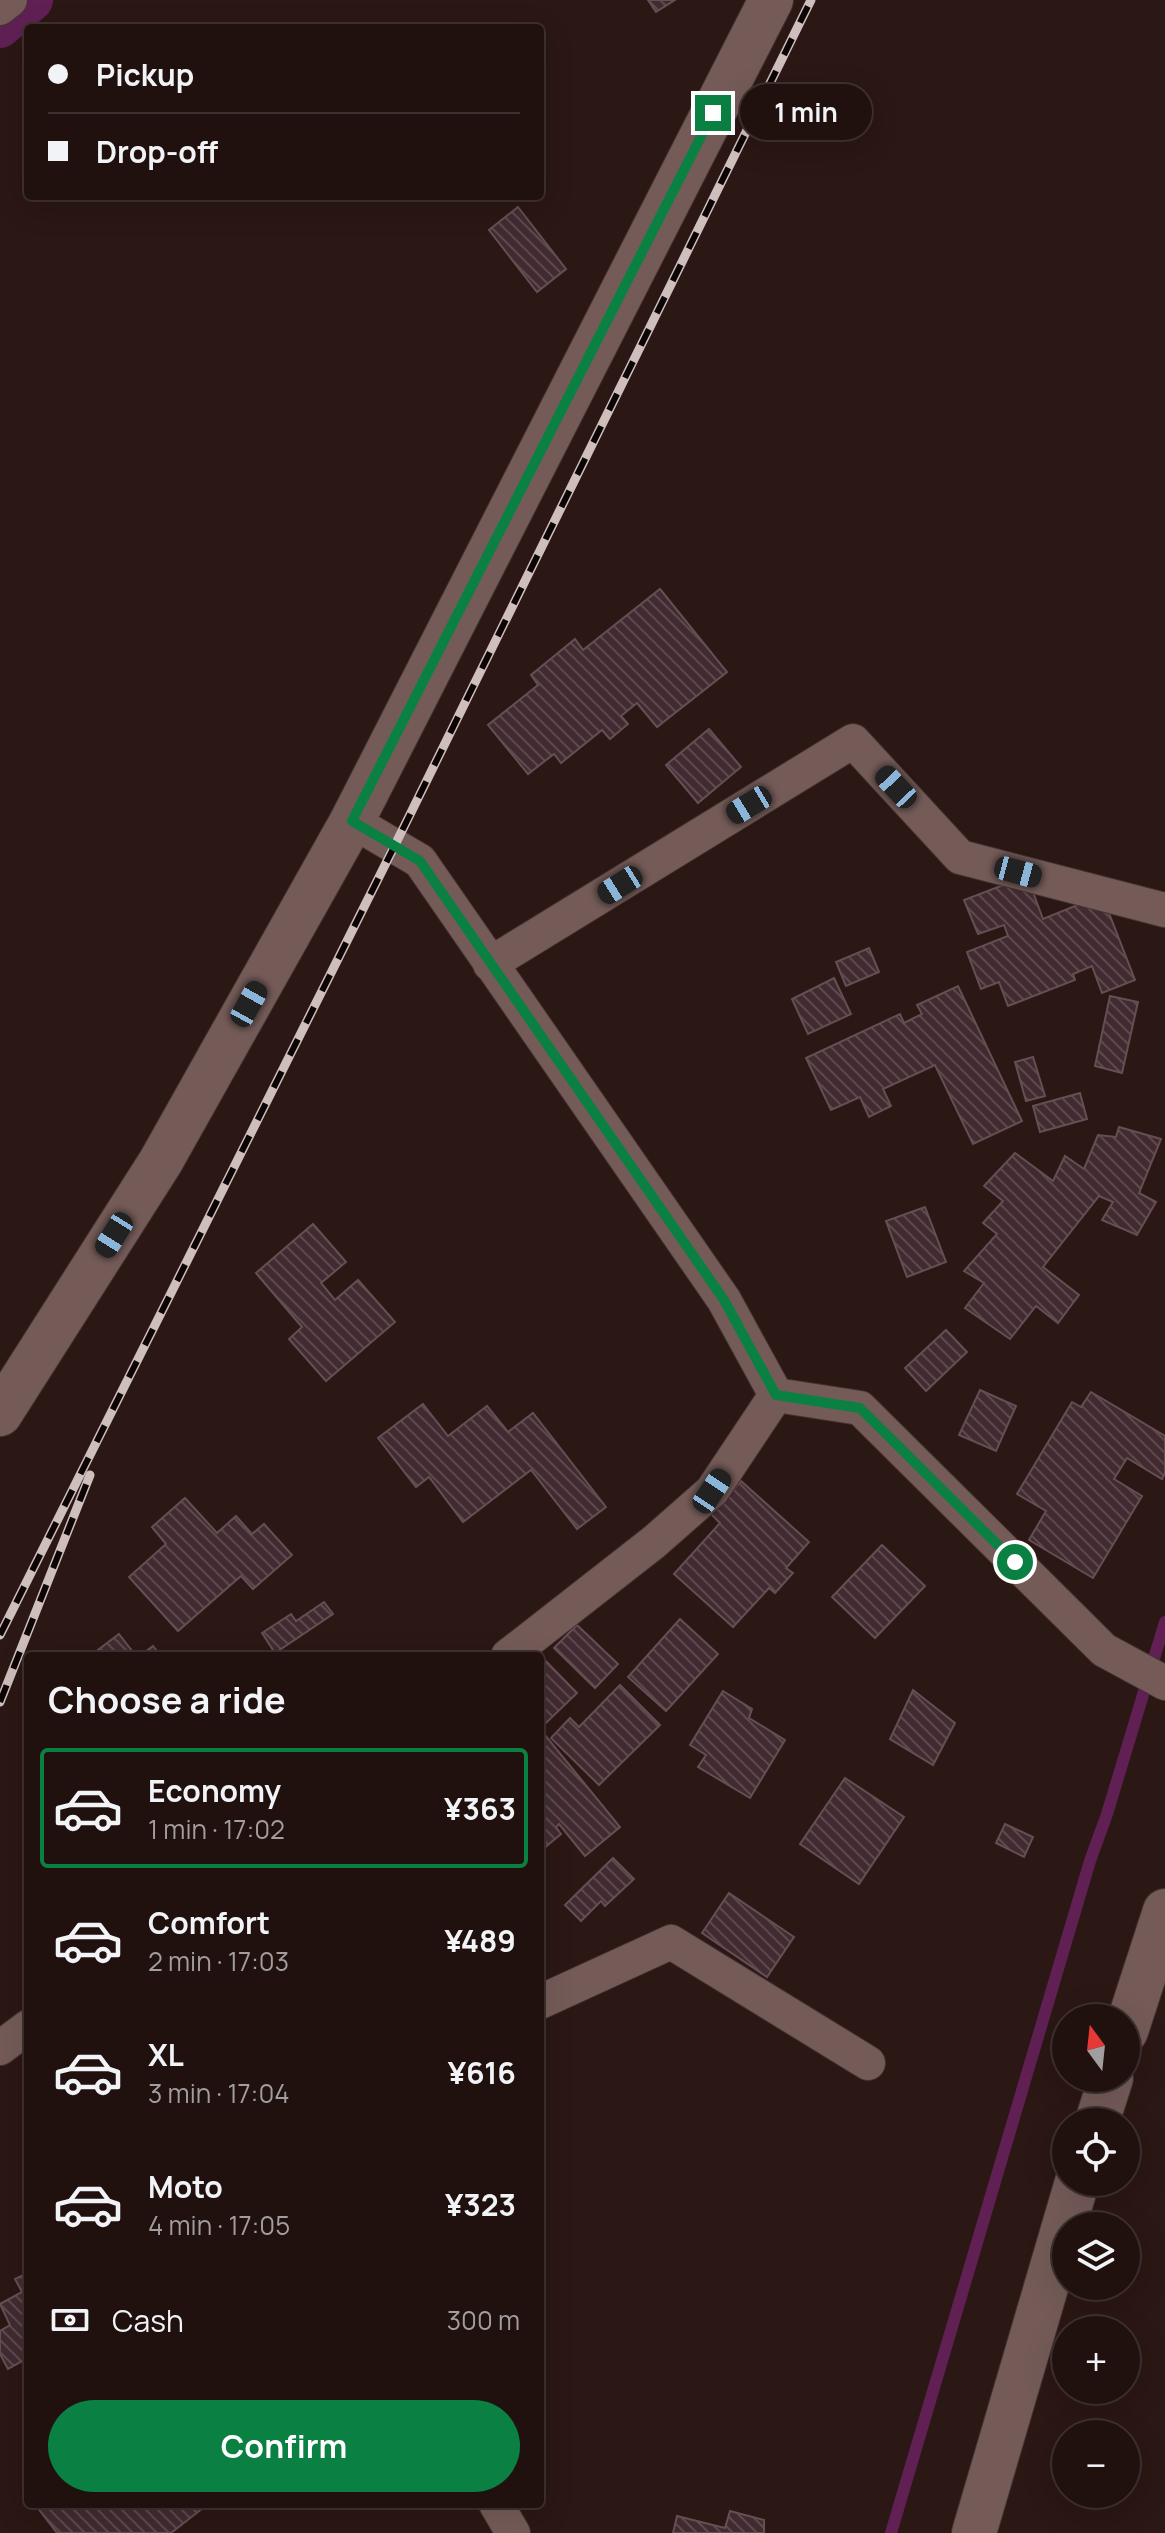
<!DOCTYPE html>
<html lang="en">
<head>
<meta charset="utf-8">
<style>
	:root { --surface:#20110f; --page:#2d1f1d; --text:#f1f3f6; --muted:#a29d9e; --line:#3d312f; --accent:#0b8043 }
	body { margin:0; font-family:Manrope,sans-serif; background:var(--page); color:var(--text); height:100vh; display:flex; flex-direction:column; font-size:30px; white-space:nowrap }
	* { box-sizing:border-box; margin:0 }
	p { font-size:26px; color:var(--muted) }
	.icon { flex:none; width:44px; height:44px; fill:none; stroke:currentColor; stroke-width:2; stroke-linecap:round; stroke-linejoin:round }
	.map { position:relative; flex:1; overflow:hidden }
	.sheet { position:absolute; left:24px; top:1652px; width:520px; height:856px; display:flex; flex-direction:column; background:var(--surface); border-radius:8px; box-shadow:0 8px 32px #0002,0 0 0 2px var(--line) }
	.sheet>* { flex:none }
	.banner { position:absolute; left:24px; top:24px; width:520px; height:176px; border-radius:8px; box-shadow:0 8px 32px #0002,0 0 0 2px var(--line); display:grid; align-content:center; height:176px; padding:0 24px; background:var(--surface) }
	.needle { width:52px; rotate:345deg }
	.buttons { position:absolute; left:1052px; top:2004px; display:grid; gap:16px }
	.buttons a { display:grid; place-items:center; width:88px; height:88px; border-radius:50%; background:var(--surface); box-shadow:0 8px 32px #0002,0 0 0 2px var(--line); font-size:40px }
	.end { position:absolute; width:36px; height:36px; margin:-18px; border:10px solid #0b8043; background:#fff; box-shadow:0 0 0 4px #fff }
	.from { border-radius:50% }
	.bubble { position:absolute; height:56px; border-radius:28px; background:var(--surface); box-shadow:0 8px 32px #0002,0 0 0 2px var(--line); font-size:26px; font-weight:700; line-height:56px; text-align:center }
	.car { position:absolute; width:24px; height:48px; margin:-24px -12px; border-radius:10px; box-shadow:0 0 6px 2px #0007; background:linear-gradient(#222 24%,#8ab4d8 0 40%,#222 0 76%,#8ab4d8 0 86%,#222 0) }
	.banner b { display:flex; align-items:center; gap:28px; height:76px; font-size:30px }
	.banner b+b { border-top:2px solid var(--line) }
	.banner i { width:20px; height:20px; background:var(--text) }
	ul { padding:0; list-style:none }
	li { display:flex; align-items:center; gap:24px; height:120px; margin:0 16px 12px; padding:0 8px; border:4px solid transparent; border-radius:8px }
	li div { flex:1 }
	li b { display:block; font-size:30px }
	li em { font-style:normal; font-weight:700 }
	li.current { border-color:var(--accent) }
	li>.icon { width:72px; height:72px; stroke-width:1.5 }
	h2 { padding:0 24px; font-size:36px; line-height:96px }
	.pay { display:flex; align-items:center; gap:20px; height:88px; padding:0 24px; font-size:30px }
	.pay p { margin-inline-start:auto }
	.primary-button { display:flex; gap:16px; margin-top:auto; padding:16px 24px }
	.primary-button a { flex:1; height:92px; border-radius:48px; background:var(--accent); color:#fff; font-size:32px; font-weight:700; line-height:92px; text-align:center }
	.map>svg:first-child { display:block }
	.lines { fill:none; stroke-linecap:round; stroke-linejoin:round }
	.stream { stroke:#602054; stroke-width:12 }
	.canal { stroke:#602054; stroke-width:42 }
	.building { fill:url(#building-back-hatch); stroke:#664e54; stroke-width:2 }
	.minor-casing { stroke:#423332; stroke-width:36 }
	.tertiary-casing { stroke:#423332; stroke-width:46 }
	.secondary-casing { stroke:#423332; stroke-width:46 }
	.minor { stroke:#745b58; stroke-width:34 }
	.tertiary { stroke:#745b58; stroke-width:44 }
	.secondary { stroke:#745b58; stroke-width:44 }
	.rail-casing { stroke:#cebebc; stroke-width:9 }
	.rail { stroke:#0d0505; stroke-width:6; stroke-dasharray:18; stroke-linecap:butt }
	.route { stroke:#0b8043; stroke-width:10 }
</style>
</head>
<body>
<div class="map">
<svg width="1165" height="2533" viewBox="0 0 1165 2533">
	<defs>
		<pattern id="building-back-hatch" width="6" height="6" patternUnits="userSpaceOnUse" patternTransform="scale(2)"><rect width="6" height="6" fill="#412b31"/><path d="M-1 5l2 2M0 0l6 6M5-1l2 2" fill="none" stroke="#5d494e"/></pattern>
	</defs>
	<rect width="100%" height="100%" fill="#2b1714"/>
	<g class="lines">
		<!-- stream -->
		<path class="stream" d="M 891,2533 L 1090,1861 L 1107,1814 L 1165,1622"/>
		<!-- canal -->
		<path class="canal" d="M 0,27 L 32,0"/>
	</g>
	<!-- building -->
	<g class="building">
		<path d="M 648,0 L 675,0 L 656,12 Z"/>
		<path d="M 518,207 L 566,269 L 537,292 L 489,230 Z"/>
		<path d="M 660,589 L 727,672 L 657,727 L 637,703 L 621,716 L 628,724 L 610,739 L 602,730 L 561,763 L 554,754 L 528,774 L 488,725 L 538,685 L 531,675 L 575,639 L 583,650 Z"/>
		<path d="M 709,729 L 741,767 L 698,803 L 666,765 Z"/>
		<path d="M 1027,876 L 1043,919 L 1102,895 L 1135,980 L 1102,993 L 1092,966 L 1073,974 L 1075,980 L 1008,1006 L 999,982 L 981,989 L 967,952 L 1008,936 L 1004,925 L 978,934 L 964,900 Z"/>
		<path d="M 869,948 L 879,972 L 846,986 L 836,962 Z"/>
		<path d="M 834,978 L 851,1014 L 808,1034 L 792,999 Z"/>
		<path d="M 958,986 L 1022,1121 L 973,1144 L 935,1065 L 883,1089 L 891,1106 L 869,1117 L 860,1097 L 831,1110 L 806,1058 L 900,1014 L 904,1023 L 922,1014 L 917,1005 Z"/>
		<path d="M 1110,996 L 1138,1002 L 1122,1073 L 1095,1066 Z"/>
		<path d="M 1033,1057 L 1045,1096 L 1026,1101 L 1015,1062 Z"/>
		<path d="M 1080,1093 L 1087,1119 L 1040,1132 L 1033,1106 Z"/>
		<path d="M 1119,1127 L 1161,1139 L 1139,1193 L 1156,1202 L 1137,1235 L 1102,1220 L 1113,1202 L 1099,1196 L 1043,1267 L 1079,1295 L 1058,1323 L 1036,1306 L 1010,1339 L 965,1308 L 984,1283 L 964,1271 L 997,1234 L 983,1223 L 1003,1201 L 984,1186 L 1015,1153 L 1053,1181 L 1065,1156 L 1084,1169 L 1098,1135 L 1116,1137 Z"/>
		<path d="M 925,1207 L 946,1262 L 907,1277 L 886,1221 Z"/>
		<path d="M 313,1224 L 346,1262 L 321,1283 L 335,1300 L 358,1280 L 395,1322 L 326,1381 L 289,1339 L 302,1327 L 256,1273 Z"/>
		<path d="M 946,1330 L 967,1352 L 926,1391 L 905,1368 Z"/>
		<path d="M 980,1390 L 1016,1406 L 996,1451 L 959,1435 Z"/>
		<path d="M 1091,1392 L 1165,1436 L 1165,1473 L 1162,1479 L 1127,1458 L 1114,1479 L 1142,1496 L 1093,1578 L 1029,1540 L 1046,1511 L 1017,1494 L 1072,1402 L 1081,1407 Z"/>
		<path d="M 423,1404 L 448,1436 L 487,1406 L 508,1432 L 533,1413 L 606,1507 L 577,1529 L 531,1470 L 463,1522 L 429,1477 L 416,1487 L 378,1438 Z"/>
		<path d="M 741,1481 L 809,1542 L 786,1568 L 793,1573 L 775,1593 L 769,1588 L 733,1627 L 674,1574 L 720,1523 L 711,1514 Z"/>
		<path d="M 185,1498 L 217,1533 L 236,1516 L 252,1534 L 264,1524 L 292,1555 L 253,1589 L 241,1576 L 178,1631 L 129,1577 L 166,1544 L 152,1527 Z"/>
		<path d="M 882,1545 L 925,1586 L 875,1638 L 832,1597 Z"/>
		<path d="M 324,1602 L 333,1614 L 275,1653 L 262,1633 L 291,1614 L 296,1621 Z"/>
		<path d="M 680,1619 L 718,1654 L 666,1711 L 628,1677 Z"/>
		<path d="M 577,1625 L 618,1664 L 595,1688 L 554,1648 Z"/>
		<path d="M 119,1634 L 136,1656 L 90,1656 Z"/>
		<path d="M 153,1646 L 161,1656 L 140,1656 Z"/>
		<path d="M 535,1650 L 577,1693 L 546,1723 L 540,1718 L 540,1656 L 529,1656 Z"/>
		<path d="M 620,1685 L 660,1725 L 599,1785 L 551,1738 L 570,1718 L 579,1727 Z"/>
		<path d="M 913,1690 L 955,1723 L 933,1765 L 890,1739 Z"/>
		<path d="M 723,1691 L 752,1709 L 749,1718 L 785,1740 L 750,1798 L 698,1767 L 706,1755 L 690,1745 Z"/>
		<path d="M 540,1729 L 620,1827 L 585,1856 L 559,1824 L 556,1827 L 561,1834 L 543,1849 L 540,1845 Z"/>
		<path d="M 845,1778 L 904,1817 L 859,1884 L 800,1844 Z"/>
		<path d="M 1005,1824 L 1033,1837 L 1024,1857 L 996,1843 Z"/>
		<path d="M 613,1858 L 634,1879 L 605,1906 L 601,1901 L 581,1921 L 565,1905 Z"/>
		<path d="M 729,1893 L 794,1937 L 767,1977 L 702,1933 Z"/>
		<path d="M 28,2273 L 28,2358 L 8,2369 L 0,2354 L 0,2331 L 10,2325 L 0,2304 L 22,2292 L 15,2279 Z"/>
		<path d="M 41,2504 L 208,2504 L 171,2533 L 57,2533 L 37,2507 Z"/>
		<path d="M 730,2511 L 764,2520 L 764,2533 L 673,2533 L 677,2516 L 725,2528 Z"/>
	</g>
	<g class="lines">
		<defs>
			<g id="minor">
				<path d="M 0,8 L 10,0"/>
				<path d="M 352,821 L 420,861 L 724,1300 L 776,1395 L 860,1408 L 1104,1650 L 1165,1683"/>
				<path d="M 490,964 L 853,741 L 960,857 L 1165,910"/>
				<path d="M 508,1656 L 654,1542 L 712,1491 L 776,1395"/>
				<path d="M 540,2002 L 671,1942 L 868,2063"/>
				<path d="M 0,2048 L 28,2027"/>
				<path d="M 496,2504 L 513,2533"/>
			</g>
			<path id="tertiary" d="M 0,1414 L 161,1161 L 352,821 L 771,0"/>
			<g id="secondary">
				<path d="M 1126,2031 L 1165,1911"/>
				<path d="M 1097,2122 L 1111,2078"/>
				<path d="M 974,2533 L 1077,2182"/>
			</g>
		</defs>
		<!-- minor casing -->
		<use href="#minor" class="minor-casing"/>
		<!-- tertiary casing -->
		<use href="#tertiary" class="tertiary-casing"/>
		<!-- secondary casing -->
		<use href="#secondary" class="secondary-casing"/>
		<!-- minor -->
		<use href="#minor" class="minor"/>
		<!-- tertiary -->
		<use href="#tertiary" class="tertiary"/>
		<!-- secondary -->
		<use href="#secondary" class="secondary"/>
		<defs>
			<g id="rail">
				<path d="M 0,1635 L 395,845 L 811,0"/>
				<path d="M 0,1702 L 90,1475"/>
			</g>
		</defs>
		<!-- rail casing -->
		<use href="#rail" class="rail-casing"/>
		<!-- rail -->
		<use href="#rail" class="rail"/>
	</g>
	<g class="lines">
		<!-- route -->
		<path class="route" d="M 713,113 L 352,821 L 420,861 L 724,1300 L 776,1395 L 860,1408 L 1015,1562"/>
	</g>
</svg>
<div class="buttons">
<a><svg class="needle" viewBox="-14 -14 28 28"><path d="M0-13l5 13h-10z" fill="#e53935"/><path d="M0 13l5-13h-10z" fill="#a29d9e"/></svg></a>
<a><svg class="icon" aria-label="locate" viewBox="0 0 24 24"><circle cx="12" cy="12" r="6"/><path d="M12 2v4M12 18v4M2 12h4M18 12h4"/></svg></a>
<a><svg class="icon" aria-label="layers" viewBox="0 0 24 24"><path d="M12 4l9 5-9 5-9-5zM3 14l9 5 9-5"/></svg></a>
<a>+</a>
<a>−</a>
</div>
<i class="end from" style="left:1015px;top:1562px"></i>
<i class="end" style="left:713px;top:113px"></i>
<div class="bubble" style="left:740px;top:84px;width:132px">1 min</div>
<i class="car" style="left:896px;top:787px;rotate:317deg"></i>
<i class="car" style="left:749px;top:805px;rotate:239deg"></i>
<i class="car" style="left:1018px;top:872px;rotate:105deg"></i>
<i class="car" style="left:620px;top:885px;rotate:238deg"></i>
<i class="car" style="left:249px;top:1004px;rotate:29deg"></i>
<i class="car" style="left:114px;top:1235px;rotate:212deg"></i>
<i class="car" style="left:712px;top:1491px;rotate:34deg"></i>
<div class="banner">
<b><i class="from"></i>Pickup</b>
<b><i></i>Drop-off</b>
</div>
<section class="sheet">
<h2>Choose a ride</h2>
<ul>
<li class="current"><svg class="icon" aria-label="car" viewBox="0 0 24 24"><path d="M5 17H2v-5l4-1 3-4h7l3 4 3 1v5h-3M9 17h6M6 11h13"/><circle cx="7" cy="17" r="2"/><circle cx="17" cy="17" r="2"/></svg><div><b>Economy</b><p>1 min · 17:02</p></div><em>¥363</em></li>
<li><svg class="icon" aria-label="car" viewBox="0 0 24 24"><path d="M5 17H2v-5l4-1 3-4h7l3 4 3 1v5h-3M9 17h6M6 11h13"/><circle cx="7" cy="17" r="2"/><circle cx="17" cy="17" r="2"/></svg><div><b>Comfort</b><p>2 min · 17:03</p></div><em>¥489</em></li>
<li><svg class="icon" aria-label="car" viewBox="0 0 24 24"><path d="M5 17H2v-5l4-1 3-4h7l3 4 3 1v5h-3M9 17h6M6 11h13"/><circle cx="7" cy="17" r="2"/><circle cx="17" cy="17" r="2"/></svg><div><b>XL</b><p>3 min · 17:04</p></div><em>¥616</em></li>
<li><svg class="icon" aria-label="car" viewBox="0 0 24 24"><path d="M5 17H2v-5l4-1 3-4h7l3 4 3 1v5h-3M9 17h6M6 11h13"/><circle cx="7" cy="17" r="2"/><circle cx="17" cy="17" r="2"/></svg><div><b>Moto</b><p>4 min · 17:05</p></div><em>¥323</em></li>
</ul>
<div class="pay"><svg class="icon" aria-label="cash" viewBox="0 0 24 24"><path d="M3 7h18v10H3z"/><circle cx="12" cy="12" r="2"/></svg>Cash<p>300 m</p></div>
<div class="primary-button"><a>Confirm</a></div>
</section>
</div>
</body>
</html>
